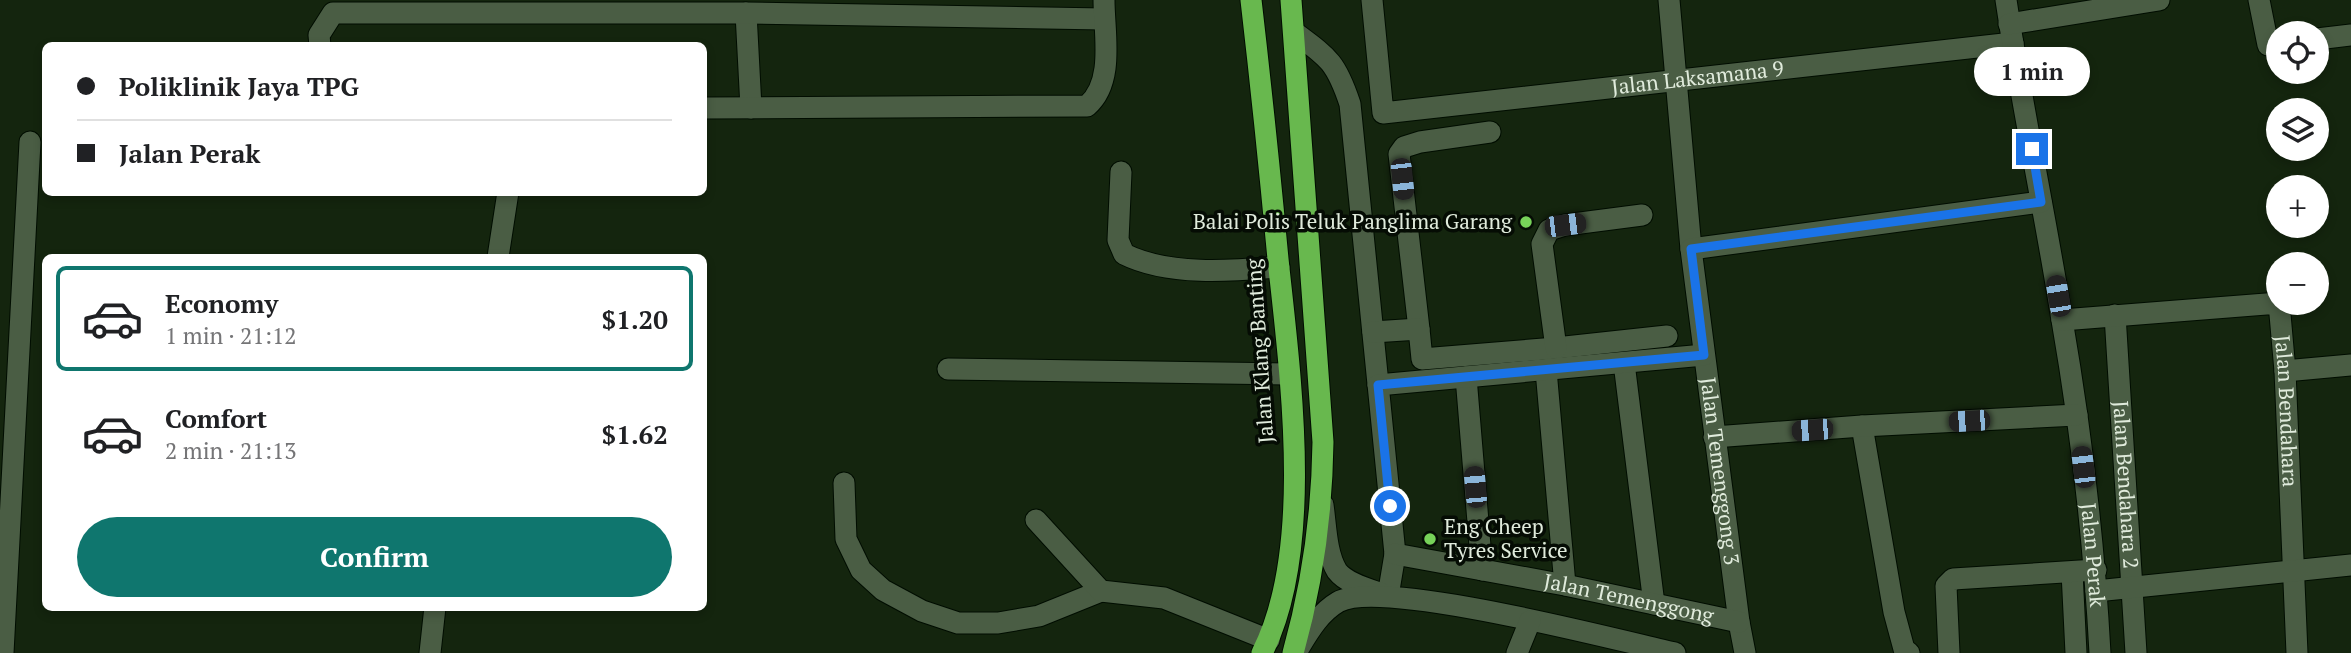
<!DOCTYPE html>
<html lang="en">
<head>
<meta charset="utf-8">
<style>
	:root { --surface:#fff; --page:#f6f6f6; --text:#202124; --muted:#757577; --line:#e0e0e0; --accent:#0f766e }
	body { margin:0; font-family:"PT Serif",serif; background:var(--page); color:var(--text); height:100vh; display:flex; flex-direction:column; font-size:26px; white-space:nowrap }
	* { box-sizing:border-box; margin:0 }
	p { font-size:23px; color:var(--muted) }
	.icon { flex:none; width:38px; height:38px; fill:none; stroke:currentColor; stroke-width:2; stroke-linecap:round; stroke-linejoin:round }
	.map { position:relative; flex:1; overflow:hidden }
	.sheet { position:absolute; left:42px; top:254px; width:665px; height:357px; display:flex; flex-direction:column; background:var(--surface); border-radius:10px; box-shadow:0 4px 10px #0003 }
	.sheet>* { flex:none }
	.hud { position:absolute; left:42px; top:42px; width:665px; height:154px; border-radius:10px; box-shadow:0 4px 10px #0003; display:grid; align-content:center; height:154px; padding:0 35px; background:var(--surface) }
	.controls { position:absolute; left:2266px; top:21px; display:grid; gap:14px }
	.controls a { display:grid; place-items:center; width:63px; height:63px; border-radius:50%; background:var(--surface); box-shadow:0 4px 10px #0003; font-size:35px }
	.end { position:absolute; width:32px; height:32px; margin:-16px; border:9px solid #1a73e8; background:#fff; box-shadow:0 0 0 4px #fff }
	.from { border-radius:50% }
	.bubble { position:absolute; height:49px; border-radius:24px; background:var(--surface); box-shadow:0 4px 10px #0003; font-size:23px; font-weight:800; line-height:49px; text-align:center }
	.car { position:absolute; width:21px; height:42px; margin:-21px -10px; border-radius:9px; box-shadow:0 0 5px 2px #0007; background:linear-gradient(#222 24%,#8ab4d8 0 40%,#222 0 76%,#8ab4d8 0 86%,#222 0) }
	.hud b { display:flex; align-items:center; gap:24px; height:66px; font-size:26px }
	.hud b+b { border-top:2px solid var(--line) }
	.hud i { width:18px; height:18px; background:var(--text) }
	ul { padding:12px 0 0; list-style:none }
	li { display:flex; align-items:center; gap:21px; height:105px; margin:0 14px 10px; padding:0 21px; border:4px solid transparent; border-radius:10px }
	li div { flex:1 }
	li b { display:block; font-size:26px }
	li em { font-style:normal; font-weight:800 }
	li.active { border-color:var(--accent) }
	li>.icon { width:63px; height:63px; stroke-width:1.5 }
	.primary-button { display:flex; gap:14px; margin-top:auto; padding:14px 35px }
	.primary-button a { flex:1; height:80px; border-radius:42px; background:var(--accent); color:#fff; font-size:28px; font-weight:800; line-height:80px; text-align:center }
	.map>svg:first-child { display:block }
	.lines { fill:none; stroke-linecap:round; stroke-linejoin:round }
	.minor-casing { stroke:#010d00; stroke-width:23 }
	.highway-casing { stroke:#010d00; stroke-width:23 }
	.minor { stroke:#4a5d44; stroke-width:21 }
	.highway { stroke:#68b84e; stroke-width:21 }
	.route { stroke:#1a73e8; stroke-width:9 }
	.poi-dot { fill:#77d259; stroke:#050c04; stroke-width:2.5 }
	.labels { text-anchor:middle; stroke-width:7; stroke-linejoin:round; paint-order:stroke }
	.street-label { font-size:21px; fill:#e0ebdc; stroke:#050c04 }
	.poi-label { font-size:21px; fill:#e0ebdc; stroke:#050c04; text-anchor:end }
</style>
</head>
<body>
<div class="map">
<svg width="2351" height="653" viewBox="0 0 2351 653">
	<rect width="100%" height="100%" fill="#14250e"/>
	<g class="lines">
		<defs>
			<g id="minor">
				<path id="s1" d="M 1372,0 L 1383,113 L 2013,43"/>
				<path id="s2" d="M 1669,0 L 1691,249 L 1739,622 L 1745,653"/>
				<path id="s3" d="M 2006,0 C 2022,107 2045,213 2062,320 C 2081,430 2094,541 2100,653"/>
				<path d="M 2259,0 L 2268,45 L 2278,44"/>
				<path d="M 746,13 L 751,108"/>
				<path d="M 2009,24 L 2159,0"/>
				<path d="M 1294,32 C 1329,58 1336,62 1350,104 L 1395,554 L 1388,596"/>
				<path d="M 2317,39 L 2351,35"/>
				<path d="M 320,46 L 319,35 L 333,13 L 746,13 L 1104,19"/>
				<path d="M 704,108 L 1087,106 C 1115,82 1104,33 1104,0"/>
				<path d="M 1121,172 L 1118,240 L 1124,254 C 1168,276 1231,271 1279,267"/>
				<path d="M 1691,249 L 2041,202"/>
				<path d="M 498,257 L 508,192"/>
				<path id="s4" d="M 2115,315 L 2136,653"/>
				<path id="s5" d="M 2062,320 L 2279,303 L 2285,371 L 2297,653"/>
				<path d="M 1419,329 L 1399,154 L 1404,147 L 1420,142 L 1490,132"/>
				<path d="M 1373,332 L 1419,329 L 1422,359 L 1556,348 L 1667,336"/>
				<path d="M 1556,348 L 1542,244 L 1549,230 L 1565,225 L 1642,215"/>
				<path d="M 1624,363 L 1654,604"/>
				<path d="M 948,369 L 1289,374"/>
				<path d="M 1546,370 L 1565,585"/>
				<path d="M 2285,371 L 2351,365"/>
				<path d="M 1466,377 L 1482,570"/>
				<path d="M 1378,385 L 1704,355"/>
				<path d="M 1862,426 L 1894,612 L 1904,649 L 1909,653"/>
				<path d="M 1714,437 L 1862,426 L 2077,415"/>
				<path d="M 844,483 L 846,539 L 861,570 L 883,590 L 922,611 L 958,623 L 998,623 L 1039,616 L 1101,591"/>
				<path d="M 1323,505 C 1326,525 1326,553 1337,571 C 1346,583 1368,589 1382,594"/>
				<path d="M 1036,520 L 1101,591 L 1164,598 L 1269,640"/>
				<path id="s6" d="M 1395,554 L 1565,585 L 1739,622"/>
				<path d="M 2072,572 L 2076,653"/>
				<path d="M 2096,591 L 2351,565"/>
				<path d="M 1297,651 C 1308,633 1319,613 1338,602 C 1381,578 1617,640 1675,653"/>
				<path d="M 3,653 L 30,142"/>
				<path d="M 430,653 L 435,607"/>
				<path d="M 1517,653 L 1530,621"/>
				<path d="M 1949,653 L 1946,586 L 1953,579 L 2096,570"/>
			</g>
			<g id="highway">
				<path d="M 1251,0 C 1261,86 1270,173 1278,259 C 1290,373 1315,549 1262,653"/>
				<path d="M 1291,0 L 1323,442 C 1322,516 1313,582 1293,653"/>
			</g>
		</defs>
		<!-- minor casing -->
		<use href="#minor" class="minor-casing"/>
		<!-- highway casing -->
		<use href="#highway" class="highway-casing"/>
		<!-- minor -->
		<use href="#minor" class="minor"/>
		<!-- highway -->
		<use href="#highway" class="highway"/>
	</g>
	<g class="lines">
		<!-- route -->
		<path class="route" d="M 1390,506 L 1378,385 L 1704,355 L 1691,249 L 2041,202 L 2032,149"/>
	</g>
	<!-- markers -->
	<g class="poi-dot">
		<circle cx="1526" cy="222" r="7"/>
		<circle cx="1430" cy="539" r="7"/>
	</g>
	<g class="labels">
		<!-- street labels -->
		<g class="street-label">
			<text dy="7" stroke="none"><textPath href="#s1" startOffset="430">Jalan Laksamana 9</textPath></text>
			<text transform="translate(1260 351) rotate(-94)" y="7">Jalan Klang Banting</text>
			<text dy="7" stroke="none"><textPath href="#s5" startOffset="326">Jalan Bendahara</textPath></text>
			<text dy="7" stroke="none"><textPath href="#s2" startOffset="474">Jalan Temenggong 3</textPath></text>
			<text dy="7" stroke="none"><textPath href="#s4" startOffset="170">Jalan Bendahara 2</textPath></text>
			<text dy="7" stroke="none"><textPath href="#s3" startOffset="562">Jalan Perak</textPath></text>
			<text dy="7" stroke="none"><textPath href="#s6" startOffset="238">Jalan Temenggong</textPath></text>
		</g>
		<!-- poi labels -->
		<g class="poi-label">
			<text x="1512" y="229">Balai Polis Teluk Panglima Garang</text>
			<text x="1444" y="534" text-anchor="start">Eng Cheep<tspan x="1444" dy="24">Tyres Service</tspan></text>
		</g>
	</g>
</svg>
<div class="controls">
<a><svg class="icon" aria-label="locate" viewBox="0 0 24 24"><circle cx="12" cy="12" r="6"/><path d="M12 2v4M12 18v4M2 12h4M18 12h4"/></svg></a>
<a><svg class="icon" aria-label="layers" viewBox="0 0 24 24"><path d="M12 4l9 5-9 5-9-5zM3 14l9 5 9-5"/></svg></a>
<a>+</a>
<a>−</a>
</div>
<i class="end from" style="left:1390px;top:506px"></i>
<i class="end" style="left:2032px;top:149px"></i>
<div class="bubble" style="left:1974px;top:47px;width:116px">1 min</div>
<i class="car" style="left:1402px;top:179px;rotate:174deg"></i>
<i class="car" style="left:1565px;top:225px;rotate:83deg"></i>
<i class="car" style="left:2058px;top:296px;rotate:350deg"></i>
<i class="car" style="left:1969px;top:421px;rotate:267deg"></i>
<i class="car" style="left:1812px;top:430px;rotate:266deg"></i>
<i class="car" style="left:2083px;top:467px;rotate:353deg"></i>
<i class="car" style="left:1475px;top:487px;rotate:355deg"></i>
<div class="hud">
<b><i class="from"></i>Poliklinik Jaya TPG</b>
<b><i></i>Jalan Perak</b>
</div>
<section class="sheet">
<ul>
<li class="active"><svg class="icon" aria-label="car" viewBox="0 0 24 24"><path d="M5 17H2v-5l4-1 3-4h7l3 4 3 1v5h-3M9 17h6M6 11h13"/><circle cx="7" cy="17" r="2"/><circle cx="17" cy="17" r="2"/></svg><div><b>Economy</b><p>1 min · 21:12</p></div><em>$1.20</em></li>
<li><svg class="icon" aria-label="car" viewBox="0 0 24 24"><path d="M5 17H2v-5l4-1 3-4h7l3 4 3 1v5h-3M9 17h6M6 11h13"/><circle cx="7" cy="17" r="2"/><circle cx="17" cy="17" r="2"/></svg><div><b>Comfort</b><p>2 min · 21:13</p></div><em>$1.62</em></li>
</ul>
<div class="primary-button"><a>Confirm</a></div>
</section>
</div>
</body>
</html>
